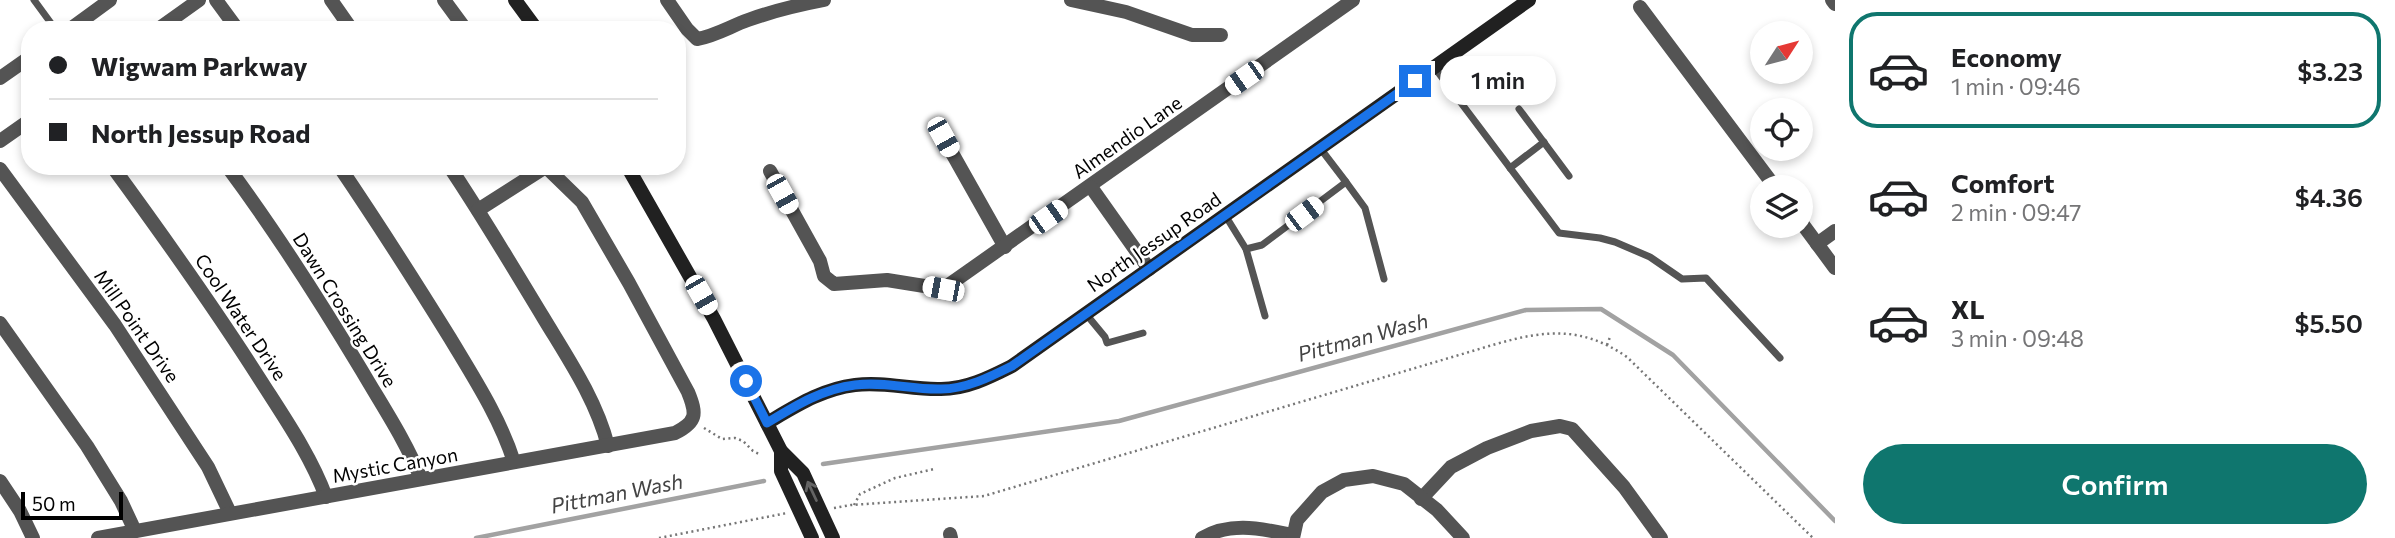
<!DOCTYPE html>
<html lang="en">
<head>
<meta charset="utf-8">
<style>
	:root { --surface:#fff; --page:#f6f6f6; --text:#202124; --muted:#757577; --line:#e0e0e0; --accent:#0f766e }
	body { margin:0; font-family:Commissioner,sans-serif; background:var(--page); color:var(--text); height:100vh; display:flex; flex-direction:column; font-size:26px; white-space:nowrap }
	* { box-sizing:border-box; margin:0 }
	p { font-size:23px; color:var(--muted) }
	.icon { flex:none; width:38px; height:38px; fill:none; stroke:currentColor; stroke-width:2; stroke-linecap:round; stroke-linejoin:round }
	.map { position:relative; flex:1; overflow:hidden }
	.side { display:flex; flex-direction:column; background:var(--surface); width:560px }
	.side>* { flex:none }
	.guide { position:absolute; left:21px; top:21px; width:665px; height:154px; border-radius:28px; box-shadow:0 4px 10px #0003; display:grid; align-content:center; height:154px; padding:0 28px; background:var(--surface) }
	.needle { width:46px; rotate:54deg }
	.buttons { position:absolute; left:1750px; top:21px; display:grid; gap:14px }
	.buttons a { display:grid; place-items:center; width:63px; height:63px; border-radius:50%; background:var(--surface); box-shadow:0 4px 10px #0003; font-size:35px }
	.scale { position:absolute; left:21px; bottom:18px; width:102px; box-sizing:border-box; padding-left:7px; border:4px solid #000; border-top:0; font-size:19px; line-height:24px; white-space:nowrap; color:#000; -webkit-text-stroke:5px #fff; paint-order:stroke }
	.end { position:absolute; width:32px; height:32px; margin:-16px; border:9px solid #1a73e8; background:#fff; box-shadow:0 0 0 4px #fff }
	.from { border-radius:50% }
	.bubble { position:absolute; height:49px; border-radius:24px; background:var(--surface); box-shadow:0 4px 10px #0003; font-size:23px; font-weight:600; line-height:49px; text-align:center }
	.car { position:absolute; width:21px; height:42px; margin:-21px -10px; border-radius:9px; box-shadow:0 0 5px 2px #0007; background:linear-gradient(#fff 24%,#345 0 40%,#fff 0 76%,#345 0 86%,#fff 0) }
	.guide b { display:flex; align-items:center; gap:24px; height:66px; font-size:26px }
	.guide b+b { border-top:2px solid var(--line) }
	.guide i { width:18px; height:18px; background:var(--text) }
	ul { padding:12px 0 0; list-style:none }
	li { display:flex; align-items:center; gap:21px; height:116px; margin:0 14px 10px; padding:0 14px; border:4px solid transparent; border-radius:28px }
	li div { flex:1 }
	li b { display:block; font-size:26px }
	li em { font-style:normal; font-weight:600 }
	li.on { border-color:var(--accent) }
	li>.icon { width:63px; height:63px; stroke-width:1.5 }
	.action { display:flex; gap:14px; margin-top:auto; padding:14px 28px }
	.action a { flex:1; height:80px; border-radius:42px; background:var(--accent); color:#fff; font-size:28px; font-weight:600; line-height:80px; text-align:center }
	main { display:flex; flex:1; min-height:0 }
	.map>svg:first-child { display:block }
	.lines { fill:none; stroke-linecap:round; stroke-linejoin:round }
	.stream { stroke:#a2a2a2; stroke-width:4.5 }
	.path { stroke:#767676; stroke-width:2.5; stroke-dasharray:2 3.5; stroke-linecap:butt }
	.lane { stroke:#545454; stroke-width:7 }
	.street { stroke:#545454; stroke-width:14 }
	.secondary { stroke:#212121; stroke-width:14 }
	.oneway { stroke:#646464 }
	.route { stroke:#1a73e8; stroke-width:9 }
	.labels { text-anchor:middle; stroke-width:5; stroke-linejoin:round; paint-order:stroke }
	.street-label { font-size:19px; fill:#000; stroke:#fff }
	.water-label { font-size:21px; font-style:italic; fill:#434343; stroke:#fff }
</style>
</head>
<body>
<main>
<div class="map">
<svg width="1835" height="538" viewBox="0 0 1835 538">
	<rect width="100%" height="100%" fill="#fff"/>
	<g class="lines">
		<!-- stream -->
		<g class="stream">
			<path d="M 823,464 L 1119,421 L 1526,310 L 1601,309 L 1673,355 L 1835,521"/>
			<path d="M 476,538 L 764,481"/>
		</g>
		<!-- path -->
		<g class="path">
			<path d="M 1607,345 L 1610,337"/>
			<path d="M 704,428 L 722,439 L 735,438 L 743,441 L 753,451 L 759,454"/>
			<path d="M 854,505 L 860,494 L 895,478 L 934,469"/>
			<path d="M 834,508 L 851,505 L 984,496 L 1496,344 C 1545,330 1582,326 1627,357 L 1813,538"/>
			<path d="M 659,538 L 787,513"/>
		</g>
		<!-- lane -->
		<g class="lane">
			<path d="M 34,0 L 56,30"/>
			<path d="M 1434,67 L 1559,233 L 1600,238 L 1615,242 L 1650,257 L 1682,279 L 1706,278 L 1780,358"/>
			<path d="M 1519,109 L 1569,176"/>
			<path d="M 1510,168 L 1544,142"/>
			<path d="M 1346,182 L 1365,208 L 1384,279"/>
			<path d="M 1225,215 L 1246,249 L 1265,316"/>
			<path d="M 1246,249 L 1262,245 L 1346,182 L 1320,148"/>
			<path d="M 1086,314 L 1105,337 L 1107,343 L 1143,333"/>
		</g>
		<!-- street -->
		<g class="street">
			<path d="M 216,0 L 238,30"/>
			<path d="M 331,0 L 352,30"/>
			<path d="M 444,0 L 466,30"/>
			<path d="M 667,0 L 687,29 L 697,39 C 715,36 731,26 748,20 C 773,11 798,5 824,0"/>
			<path d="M 1071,0 L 1126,12 L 1192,35 L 1221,35"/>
			<path d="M 1832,0 L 1835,4"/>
			<path d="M 1640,7 L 1775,187"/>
			<path d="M 69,30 L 110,0"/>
			<path d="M 157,30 L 199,0"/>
			<path d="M 0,78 L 30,57"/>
			<path d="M 943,137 L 1005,247"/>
			<path d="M 0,141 L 30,120"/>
			<path d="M 112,166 C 164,237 214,307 261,381 C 284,417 311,456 326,497"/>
			<path d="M 227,166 C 276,232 320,301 362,371 C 383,407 406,441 421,479"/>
			<path d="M 339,166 C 377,222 414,280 450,338 C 474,378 500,418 514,462"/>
			<path d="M 449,166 C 482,215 512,266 543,317 C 567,357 596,399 608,446"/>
			<path d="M 0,169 L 115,325 L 208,467 L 230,513"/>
			<path d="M 770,171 L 820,261 L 824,276 L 834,284 L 887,280 L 943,289 L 1353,0"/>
			<path d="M 1091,187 L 1149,269"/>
			<path d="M 478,210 L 547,166"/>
			<path d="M 1801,222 L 1835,268"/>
			<path d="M 1817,244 L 1835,231"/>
			<path d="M 0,323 L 87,446 L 121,501 L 135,531"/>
			<path d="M 0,481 L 20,511 L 33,538"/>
			<path d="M 1421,499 L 1451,467 L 1487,448 L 1531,431 L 1560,426 L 1572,429 L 1624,487 L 1661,538"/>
			<path d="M 950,534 L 951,538"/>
			<path d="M 98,538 L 675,433 C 697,422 697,414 688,392 L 629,283 L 582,202 L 545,166"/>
			<path d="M 1202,538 C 1232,521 1262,529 1293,535"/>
			<path d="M 1293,538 L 1297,520 L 1322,492 L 1344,480 L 1373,476 L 1404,484 L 1437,510 L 1463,538"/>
		</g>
		<!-- secondary -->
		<g class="secondary">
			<path d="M 515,0 L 537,30"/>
			<path d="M 627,166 L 714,319 L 781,451 L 803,473 L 833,538"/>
			<path d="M 767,423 C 796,406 822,389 855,385 C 884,381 912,390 941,389 C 967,389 990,377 1012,366 L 1529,0"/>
			<path d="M 781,451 L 781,471 L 812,538"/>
		</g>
	</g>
	<!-- one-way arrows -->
	<defs><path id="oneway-shaft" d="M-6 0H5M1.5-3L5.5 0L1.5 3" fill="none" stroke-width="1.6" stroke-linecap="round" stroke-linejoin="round" transform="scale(1.75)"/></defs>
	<use class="oneway" href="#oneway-shaft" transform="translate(812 491) rotate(-115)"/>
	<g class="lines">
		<!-- route -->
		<path class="route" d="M 746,381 L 767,423 C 795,406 822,389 855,385 C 884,381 912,390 941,389 C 966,389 990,377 1012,366 L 1415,81"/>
	</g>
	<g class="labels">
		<!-- street labels -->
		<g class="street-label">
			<text transform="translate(1127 137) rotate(-35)" y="7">Almendio Lane</text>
			<text transform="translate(1154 242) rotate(-35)" y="7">North Jessup Road</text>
			<text transform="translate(345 310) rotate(58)" y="7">Dawn Crossing Drive</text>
			<text transform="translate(241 317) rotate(56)" y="7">Cool Water Drive</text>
			<text transform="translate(137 326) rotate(55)" y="7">Mill Point Drive</text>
			<text transform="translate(395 465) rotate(-10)" y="7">Mystic Canyon</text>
		</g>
		<!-- water labels -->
		<g class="water-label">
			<text transform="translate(1363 338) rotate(-15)" y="7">Pittman Wash</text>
			<text transform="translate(617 494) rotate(-11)" y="7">Pittman Wash</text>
		</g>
	</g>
</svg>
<div class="buttons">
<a><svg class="needle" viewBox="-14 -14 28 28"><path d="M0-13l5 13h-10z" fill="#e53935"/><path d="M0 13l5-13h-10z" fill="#757577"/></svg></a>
<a><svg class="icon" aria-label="locate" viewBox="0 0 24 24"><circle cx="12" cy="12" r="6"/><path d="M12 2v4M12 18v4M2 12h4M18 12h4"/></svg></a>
<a><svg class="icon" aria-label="layers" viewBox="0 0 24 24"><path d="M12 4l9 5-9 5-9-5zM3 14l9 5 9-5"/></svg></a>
</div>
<div class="scale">50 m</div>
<i class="end from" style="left:746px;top:381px"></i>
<i class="end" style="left:1415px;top:81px"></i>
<div class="bubble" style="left:1440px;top:56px;width:116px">1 min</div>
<i class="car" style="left:1244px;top:78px;rotate:235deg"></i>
<i class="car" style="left:943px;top:137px;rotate:151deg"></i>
<i class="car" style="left:782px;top:194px;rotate:151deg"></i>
<i class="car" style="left:1304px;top:214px;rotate:53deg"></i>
<i class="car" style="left:1048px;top:217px;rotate:55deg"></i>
<i class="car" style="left:943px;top:289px;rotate:281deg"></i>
<i class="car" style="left:701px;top:295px;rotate:150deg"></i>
<div class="guide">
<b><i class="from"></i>Wigwam Parkway</b>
<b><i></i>North Jessup Road</b>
</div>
</div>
<section class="side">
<ul>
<li class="on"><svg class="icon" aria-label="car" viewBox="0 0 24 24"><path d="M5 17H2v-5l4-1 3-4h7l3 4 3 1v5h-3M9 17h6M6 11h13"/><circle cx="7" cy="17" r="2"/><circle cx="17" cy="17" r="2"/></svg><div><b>Economy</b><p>1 min · 09:46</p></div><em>$3.23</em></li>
<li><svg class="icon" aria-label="car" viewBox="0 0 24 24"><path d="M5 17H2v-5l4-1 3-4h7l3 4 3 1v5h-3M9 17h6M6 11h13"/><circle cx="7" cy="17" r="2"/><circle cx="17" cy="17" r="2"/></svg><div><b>Comfort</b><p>2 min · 09:47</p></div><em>$4.36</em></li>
<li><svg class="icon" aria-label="car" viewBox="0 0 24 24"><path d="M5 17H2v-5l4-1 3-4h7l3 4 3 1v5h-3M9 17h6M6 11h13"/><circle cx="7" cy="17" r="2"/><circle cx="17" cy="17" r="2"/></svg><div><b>XL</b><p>3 min · 09:48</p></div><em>$5.50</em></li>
</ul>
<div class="action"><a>Confirm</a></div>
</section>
</main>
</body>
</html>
